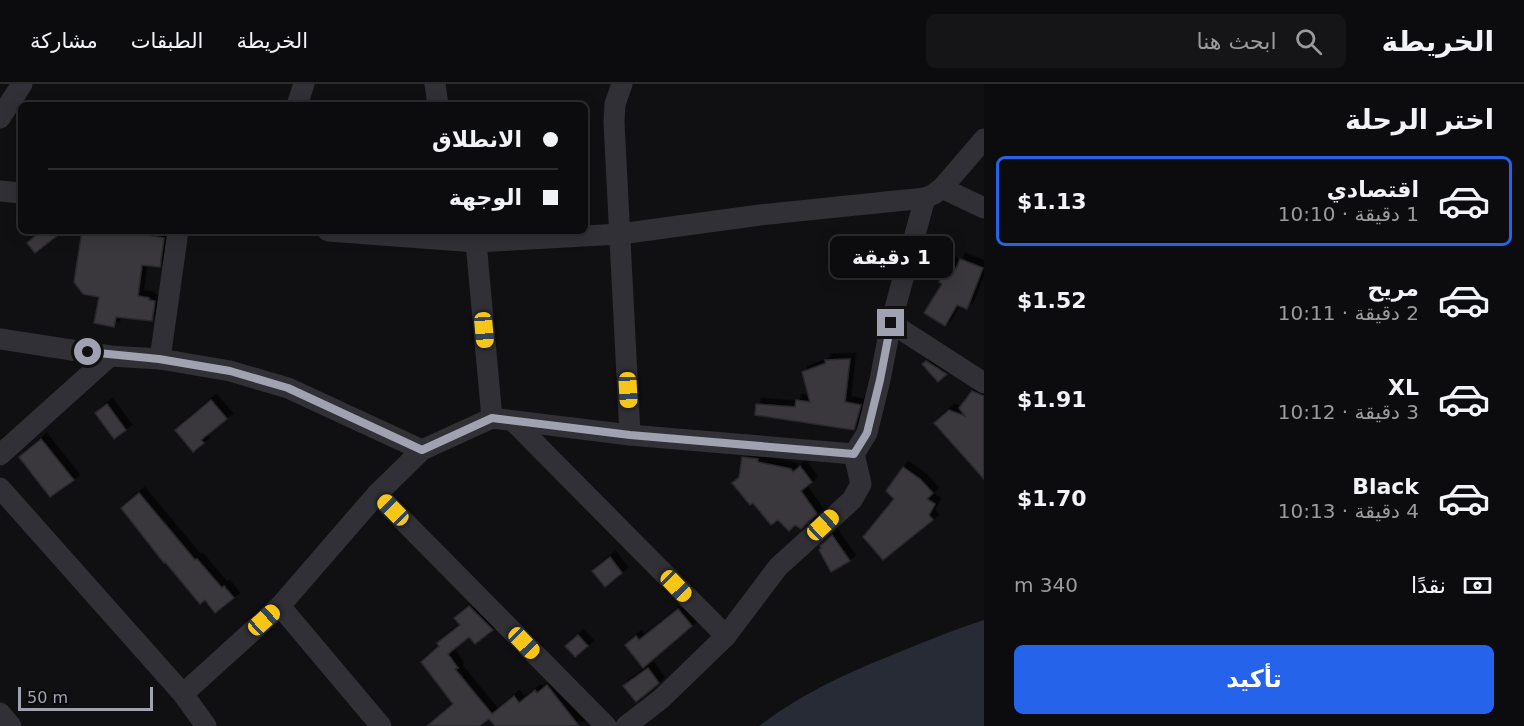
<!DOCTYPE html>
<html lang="ar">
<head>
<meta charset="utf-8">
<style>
	:root { --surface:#0c0b0d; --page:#151416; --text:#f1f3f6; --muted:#9a9b9d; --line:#2c2b2e; --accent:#2563eb }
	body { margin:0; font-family:"DejaVu Sans",Cairo,sans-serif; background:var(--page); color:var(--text); direction:rtl; height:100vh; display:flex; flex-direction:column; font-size:22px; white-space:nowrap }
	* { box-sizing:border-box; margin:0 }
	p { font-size:20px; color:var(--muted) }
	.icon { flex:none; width:33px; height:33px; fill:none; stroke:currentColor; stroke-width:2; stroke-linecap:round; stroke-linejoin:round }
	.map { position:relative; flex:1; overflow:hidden; direction:ltr }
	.side { display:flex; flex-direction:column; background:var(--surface); width:540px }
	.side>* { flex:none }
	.guide { position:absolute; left:18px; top:18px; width:570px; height:132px; border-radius:9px; box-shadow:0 3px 15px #0003,0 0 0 2px var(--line); direction:rtl; display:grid; align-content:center; height:132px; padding:0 30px; background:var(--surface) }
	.scale { position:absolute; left:18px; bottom:15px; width:135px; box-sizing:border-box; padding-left:6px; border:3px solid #a0a2b2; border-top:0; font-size:16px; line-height:21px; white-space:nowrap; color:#a0a2b2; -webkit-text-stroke:4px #0b0a0c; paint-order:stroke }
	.end { position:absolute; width:27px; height:27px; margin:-14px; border:8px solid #a0a2b2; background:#111; box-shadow:0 0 0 3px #111 }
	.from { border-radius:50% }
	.bubble { position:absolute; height:42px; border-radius:9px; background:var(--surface); box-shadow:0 3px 15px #0003,0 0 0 2px var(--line); font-size:20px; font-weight:800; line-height:42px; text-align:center; direction:rtl }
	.car { position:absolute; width:18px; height:36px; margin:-18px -9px; border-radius:8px; box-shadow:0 0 4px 2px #0007; background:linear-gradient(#f5c518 24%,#345 0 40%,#f5c518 0 76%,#345 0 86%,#f5c518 0) }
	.guide b { display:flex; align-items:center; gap:21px; height:57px; font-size:22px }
	.guide b+b { border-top:2px solid var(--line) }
	.guide i { width:15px; height:15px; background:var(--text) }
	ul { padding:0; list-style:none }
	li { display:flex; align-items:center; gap:18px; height:90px; margin:0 12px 9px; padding:0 18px; border:3px solid transparent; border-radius:9px }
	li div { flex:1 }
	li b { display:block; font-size:22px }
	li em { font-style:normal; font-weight:800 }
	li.on { border-color:var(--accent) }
	li>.icon { width:54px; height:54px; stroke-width:1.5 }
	h2 { padding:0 30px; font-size:27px; line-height:72px }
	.pay { display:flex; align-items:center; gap:15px; height:66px; padding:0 30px; font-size:22px }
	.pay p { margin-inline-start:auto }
	.action { display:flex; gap:12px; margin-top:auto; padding:12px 30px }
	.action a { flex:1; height:69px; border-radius:9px; background:var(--accent); color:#fff; font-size:24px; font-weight:800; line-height:69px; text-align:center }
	header { display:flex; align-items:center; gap:36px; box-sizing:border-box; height:84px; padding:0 30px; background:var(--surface); border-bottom:2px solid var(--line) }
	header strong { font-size:28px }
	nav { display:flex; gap:33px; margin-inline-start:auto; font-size:21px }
	.search { width:420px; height:54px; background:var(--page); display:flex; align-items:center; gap:15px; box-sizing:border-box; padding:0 21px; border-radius:9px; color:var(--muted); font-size:22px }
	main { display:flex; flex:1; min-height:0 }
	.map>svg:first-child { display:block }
	.water { fill:#262b35 }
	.building { fill:#3a393e; stroke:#2a292d; stroke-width:1.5; filter:url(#shadow) }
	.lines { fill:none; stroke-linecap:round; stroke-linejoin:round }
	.minor { stroke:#313036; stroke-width:21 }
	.route { stroke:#a0a2b2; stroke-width:8 }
</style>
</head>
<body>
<header>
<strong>الخريطة</strong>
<div class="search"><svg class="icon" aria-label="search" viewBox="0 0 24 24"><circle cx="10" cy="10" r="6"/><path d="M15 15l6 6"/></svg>ابحث هنا</div>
<nav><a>الخريطة</a><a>الطبقات</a><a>مشاركة</a></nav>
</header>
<main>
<section class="side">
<h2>اختر الرحلة</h2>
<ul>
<li class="on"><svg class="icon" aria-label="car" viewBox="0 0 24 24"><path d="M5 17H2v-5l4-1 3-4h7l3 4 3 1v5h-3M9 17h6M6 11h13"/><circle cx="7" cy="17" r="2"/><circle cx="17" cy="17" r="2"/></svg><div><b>اقتصادي</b><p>1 دقيقة · 10:10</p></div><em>$1.13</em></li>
<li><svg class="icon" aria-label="car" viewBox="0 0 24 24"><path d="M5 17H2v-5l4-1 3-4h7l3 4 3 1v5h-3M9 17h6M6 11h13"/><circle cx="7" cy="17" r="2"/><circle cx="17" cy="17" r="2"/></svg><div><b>مريح</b><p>2 دقيقة · 10:11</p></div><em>$1.52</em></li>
<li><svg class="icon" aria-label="car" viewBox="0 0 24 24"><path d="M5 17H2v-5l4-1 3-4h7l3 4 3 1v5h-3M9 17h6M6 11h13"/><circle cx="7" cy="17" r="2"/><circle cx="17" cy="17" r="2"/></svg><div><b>XL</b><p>3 دقيقة · 10:12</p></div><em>$1.91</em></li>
<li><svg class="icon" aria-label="car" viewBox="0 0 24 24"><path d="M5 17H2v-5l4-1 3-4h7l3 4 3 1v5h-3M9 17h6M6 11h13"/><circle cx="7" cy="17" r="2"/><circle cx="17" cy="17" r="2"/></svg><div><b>Black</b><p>4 دقيقة · 10:13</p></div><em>$1.70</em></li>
</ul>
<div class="pay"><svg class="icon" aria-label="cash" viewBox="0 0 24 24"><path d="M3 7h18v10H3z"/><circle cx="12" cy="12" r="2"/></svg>نقدًا<p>340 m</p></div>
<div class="action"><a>تأكيد</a></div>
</section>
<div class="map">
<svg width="984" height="642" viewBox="0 0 984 642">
	<defs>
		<filter id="shadow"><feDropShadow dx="5.5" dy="-5.5" stdDeviation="0" flood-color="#0009"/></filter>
	</defs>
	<rect width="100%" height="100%" fill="#100f11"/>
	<!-- water -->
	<path class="water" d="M 984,536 L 984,642 L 759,642 C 802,609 851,587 902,567 C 929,556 956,545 984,536 Z"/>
	<!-- building -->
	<g class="building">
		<path d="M 41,147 L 63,147 L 35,169 L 27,159 Z"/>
		<path d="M 82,147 L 124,147 L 164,154 L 160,183 L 142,181 L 138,212 L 149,214 L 149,216 L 155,217 L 152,237 L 116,233 L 114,243 L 94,239 L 99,213 L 83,210 L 74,198 Z"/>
		<path d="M 960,175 L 983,184 L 967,225 L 957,221 L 945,242 L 924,229 L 942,200 L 939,198 L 950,178 L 956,185 Z"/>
		<path d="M 850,275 L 845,318 L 861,321 L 854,346 L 755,331 L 756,320 L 795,323 L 796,316 L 810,318 L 802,288 L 826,279 L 825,276 Z"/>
		<path d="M 926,277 L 947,290 L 938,298 L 922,280 Z"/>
		<path d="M 972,307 L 984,312 L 984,395 L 934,339 L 949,326 L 965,332 L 959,324 Z"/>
		<path d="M 211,316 L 227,335 L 201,356 L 204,359 L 193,368 L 175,346 Z"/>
		<path d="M 107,320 L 126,346 L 114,355 L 95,329 Z"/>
		<path d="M 41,355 L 74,396 L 50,413 L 19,373 Z"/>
		<path d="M 742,373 L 758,375 L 758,378 L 791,385 L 793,388 L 800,382 L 812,398 L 801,407 L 817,430 L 801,445 L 795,441 L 789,447 L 778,436 L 771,441 L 753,419 L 750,421 L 732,399 L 739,393 Z"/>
		<path d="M 903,383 L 920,395 L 933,409 L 927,415 L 935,420 L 929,431 L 933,436 L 883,476 L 863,453 L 894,415 L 886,407 Z"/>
		<path d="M 139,409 L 195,476 L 197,475 L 222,504 L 224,502 L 234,514 L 215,529 L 205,516 L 200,520 L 165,478 L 164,479 L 121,424 Z"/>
		<path d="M 832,451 L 850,477 L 831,488 L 819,466 L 821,464 L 820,462 Z"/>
		<path d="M 610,473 L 622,489 L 605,503 L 592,487 Z"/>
		<path d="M 469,522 L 493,546 L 475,560 L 469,553 L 448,570 L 458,584 L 455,585 L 492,630 L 514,612 L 519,619 L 535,606 L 537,609 L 547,601 L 579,642 L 495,642 L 489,635 L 479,642 L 427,642 L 453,620 L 421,578 L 439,562 L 437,559 L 460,541 L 454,534 Z"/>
		<path d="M 678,525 L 692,542 L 643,584 L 625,561 L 636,552 L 639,556 Z"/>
		<path d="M 578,551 L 588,562 L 575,573 L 565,562 Z"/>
		<path d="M 648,584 L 659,599 L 636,618 L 623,602 Z"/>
	</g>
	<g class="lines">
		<!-- minor -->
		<g class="minor">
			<path d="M 435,0 L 438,21"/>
			<path d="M 622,0 L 615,20 L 614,38 L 630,351"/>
			<path d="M 297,21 L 304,0"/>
			<path d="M 0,34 L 22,0"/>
			<path d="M 942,104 L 984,124"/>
			<path d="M 0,107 L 21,109"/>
			<path d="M 328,147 L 476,158 L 620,150 L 760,131 L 925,114 L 934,110 L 942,104 L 984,55"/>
			<path d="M 476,158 L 492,334"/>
			<path d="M 891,239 L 984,299"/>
			<path d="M 0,255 L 110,272 L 160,275 L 230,287 L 288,304 L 422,366"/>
			<path d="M 160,275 L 178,147"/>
			<path d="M 513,337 L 726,552"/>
			<path d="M 0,371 L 110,272"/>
			<path d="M 0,404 L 183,610 L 206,642"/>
			<path d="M 377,410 L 606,642"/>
			<path d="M 280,522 L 381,642"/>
			<path d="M 183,610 L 280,522 L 377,410 L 422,366 L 492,334 L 630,351 L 854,370"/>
			<path d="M 0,629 L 11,642"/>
			<path d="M 626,642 L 661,615 L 726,552 L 778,483 L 852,416 L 861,400 L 854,370 L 867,349 L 880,296 L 891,239 L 925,114"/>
		</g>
	</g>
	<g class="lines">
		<!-- route -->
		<path class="route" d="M 88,268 L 159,275 L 230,287 L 288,304 L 422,366 L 492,334 L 630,351 L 854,370 L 867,349 L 880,296 L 891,239"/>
	</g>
</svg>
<div class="scale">50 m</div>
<i class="end from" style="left:88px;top:268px"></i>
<i class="end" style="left:891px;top:239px"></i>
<div class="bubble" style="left:830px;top:152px;width:123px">1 دقيقة</div>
<i class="car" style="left:484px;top:246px;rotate:175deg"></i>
<i class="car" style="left:628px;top:306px;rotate:177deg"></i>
<i class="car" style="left:393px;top:426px;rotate:315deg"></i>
<i class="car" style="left:823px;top:441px;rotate:47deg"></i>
<i class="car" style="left:676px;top:502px;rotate:136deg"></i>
<i class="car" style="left:264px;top:536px;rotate:48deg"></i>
<i class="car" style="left:524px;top:559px;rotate:136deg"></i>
<div class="guide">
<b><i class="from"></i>الانطلاق</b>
<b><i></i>الوجهة</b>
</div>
</div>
</main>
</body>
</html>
